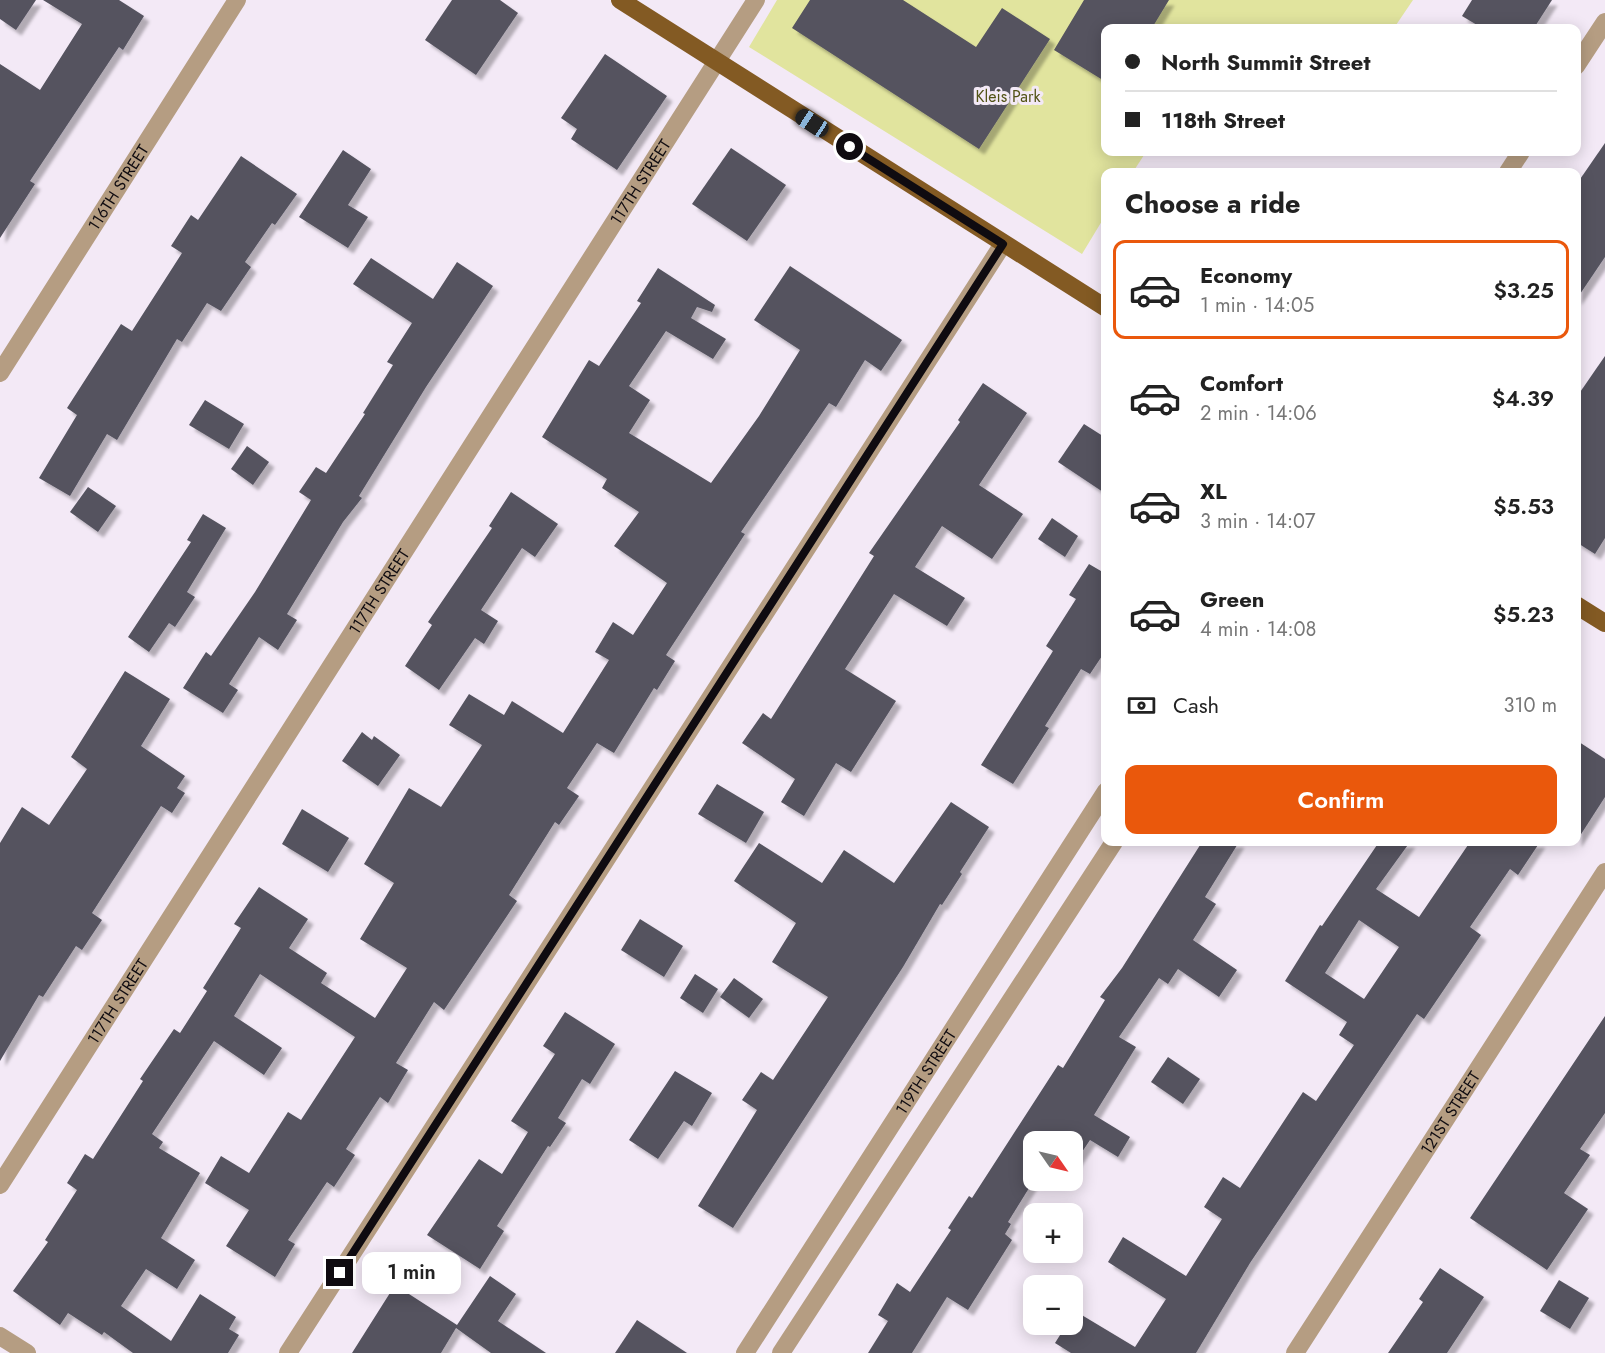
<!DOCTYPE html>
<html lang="en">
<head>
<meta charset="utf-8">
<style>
	:root { --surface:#fff; --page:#f2f2f2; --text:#222; --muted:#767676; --line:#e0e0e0; --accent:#ea580c }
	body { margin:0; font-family:Jost,sans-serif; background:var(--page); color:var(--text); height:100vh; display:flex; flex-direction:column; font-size:22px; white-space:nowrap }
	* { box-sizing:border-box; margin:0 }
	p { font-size:20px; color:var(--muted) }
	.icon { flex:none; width:33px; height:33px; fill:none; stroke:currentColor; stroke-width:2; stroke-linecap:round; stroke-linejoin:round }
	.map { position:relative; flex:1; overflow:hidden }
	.side { position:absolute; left:1101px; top:168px; width:480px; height:678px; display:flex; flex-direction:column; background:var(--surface); border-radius:12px; box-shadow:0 3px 15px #0003 }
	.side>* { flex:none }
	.top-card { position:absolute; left:1101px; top:24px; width:480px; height:132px; border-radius:12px; box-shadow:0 3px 15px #0003; display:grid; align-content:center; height:132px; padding:0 24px; background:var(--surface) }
	.needle { width:39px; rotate:124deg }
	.controls { position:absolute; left:1023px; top:1131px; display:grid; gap:12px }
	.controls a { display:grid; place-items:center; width:60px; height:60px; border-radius:12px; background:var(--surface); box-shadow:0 3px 15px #0003; font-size:30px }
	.end { position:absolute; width:27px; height:27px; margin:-14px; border:8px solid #0f0b10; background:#fff; box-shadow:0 0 0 3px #fff }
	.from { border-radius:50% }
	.bubble { position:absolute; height:42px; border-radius:12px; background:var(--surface); box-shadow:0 3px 15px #0003; font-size:20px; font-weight:600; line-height:42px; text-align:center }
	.car { position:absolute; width:18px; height:36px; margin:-18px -9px; border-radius:8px; box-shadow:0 0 4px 2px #0007; background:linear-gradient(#222 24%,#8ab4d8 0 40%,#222 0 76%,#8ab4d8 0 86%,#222 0) }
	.top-card b { display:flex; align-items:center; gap:21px; height:57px; font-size:22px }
	.top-card b+b { border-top:2px solid var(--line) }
	.top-card i { width:15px; height:15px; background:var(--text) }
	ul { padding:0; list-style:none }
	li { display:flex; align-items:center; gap:18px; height:99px; margin:0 12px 9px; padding:0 12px; border:3px solid transparent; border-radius:12px }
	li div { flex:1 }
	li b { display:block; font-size:22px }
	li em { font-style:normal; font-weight:600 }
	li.on { border-color:var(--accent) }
	li>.icon { width:54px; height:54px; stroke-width:1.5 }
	h2 { padding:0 24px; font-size:27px; line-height:72px }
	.pay { display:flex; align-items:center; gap:15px; height:66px; padding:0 24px; font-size:22px }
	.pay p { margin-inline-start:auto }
	.primary-button { display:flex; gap:12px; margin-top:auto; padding:12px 24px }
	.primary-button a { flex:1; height:69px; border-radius:12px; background:var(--accent); color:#fff; font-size:24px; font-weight:600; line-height:69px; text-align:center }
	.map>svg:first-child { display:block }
	.green { fill:#e1e49e }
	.building { fill:#54535f; fill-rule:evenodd; filter:url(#shadow) }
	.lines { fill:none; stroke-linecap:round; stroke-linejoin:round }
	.minor { stroke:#b59d82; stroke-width:18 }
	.major { stroke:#835a23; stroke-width:18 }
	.route { stroke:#0f0b10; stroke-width:8 }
	.labels { text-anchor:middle; stroke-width:6; stroke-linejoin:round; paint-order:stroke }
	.park-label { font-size:16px; fill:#515215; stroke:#f3e9f6 }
	.street-label { font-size:16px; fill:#0f0b10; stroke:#f3e9f6 }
</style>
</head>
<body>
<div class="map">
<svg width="1605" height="1353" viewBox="0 0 1605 1353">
	<defs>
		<filter id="shadow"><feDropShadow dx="5.5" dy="5.5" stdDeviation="1.5" flood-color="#0004"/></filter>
	</defs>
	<rect width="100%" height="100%" fill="#f3e9f6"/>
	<!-- green -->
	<path class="green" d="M 777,0 L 1413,0 L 1394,28 L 1106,28 L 1106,152 L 1146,152 L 1133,172 L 1106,172 L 1105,216 L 1082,254 L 749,47 Z"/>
	<!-- building -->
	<g class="building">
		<path d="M 0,0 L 36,0 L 16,30 L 0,19 Z"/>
		<path d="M 43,0 L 119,0 L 144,16 L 123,50 L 119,47 L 30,181 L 35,184 L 0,238 L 0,64 L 40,90 L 82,24 Z"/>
		<path d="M 452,0 L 500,0 L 518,13 L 476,75 L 425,40 Z"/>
		<path d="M 810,0 L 903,0 L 976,47 L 1002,8 L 1050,39 L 979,149 L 792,28 Z"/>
		<path d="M 1084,0 L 1169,0 L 1152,28 L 1106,28 L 1106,82 L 1054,50 Z"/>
		<path d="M 1472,0 L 1552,0 L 1534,28 L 1482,28 L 1462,16 Z"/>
		<path d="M 605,54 L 667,96 L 617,170 L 571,139 L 577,129 L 561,118 Z"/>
		<path d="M 1605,143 L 1605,257 L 1576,300 L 1576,185 Z"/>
		<path d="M 731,148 L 786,185 L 747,241 L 692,204 Z"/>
		<path d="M 343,150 L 371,169 L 348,205 L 368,217 L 348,248 L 299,217 Z"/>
		<path d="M 241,156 L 297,194 L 275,225 L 272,223 L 245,262 L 251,267 L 221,311 L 207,303 L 182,342 L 177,339 L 117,440 L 107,434 L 70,496 L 39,478 L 77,415 L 67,408 L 121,324 L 132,331 L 182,253 L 171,246 L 191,215 L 198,220 Z"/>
		<path d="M 371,258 L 433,299 L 457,262 L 493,286 L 426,387 L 359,496 L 362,498 L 343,522 L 287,614 L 297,620 L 278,650 L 259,637 L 229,684 L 238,690 L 223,713 L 183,688 L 206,652 L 211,656 L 255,592 L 311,500 L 299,492 L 316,467 L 326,473 L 365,414 L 363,413 L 393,365 L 387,362 L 412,323 L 353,284 Z"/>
		<path d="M 790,266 L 902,340 L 881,371 L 865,360 L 836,407 L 829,403 L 741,532 L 745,534 L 666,655 L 675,661 L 657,690 L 654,688 L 614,753 L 597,743 L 567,788 L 579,796 L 559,825 L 555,822 L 509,895 L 517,901 L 444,1010 L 434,1002 L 396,1063 L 408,1070 L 388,1103 L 380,1097 L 346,1149 L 355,1155 L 334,1187 L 327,1182 L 288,1240 L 295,1244 L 275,1277 L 226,1246 L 249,1210 L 205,1183 L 221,1156 L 249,1173 L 288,1112 L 301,1120 L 355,1037 L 260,974 L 234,1016 L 282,1048 L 264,1075 L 214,1041 L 152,1134 L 163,1142 L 159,1148 L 200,1173 L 161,1238 L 195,1260 L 177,1289 L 146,1269 L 121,1306 L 171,1341 L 200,1294 L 236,1317 L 229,1329 L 239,1335 L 228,1353 L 133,1353 L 104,1332 L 102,1335 L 68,1313 L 60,1325 L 13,1291 L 48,1242 L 45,1240 L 77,1190 L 67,1183 L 85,1154 L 93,1159 L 143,1081 L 140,1079 L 174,1029 L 180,1033 L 207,991 L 203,988 L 241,928 L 234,924 L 259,887 L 308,919 L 289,948 L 327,973 L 321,983 L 375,1018 L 407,968 L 360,939 L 394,883 L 364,864 L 409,788 L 441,807 L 482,745 L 449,725 L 469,694 L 504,715 L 512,701 L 563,733 L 609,660 L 595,652 L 613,622 L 633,635 L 667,583 L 614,546 L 639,512 L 602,488 L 607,479 L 542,437 L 589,360 L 599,366 L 641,303 L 637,301 L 658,268 L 715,305 L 712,312 L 697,307 L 691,318 L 726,339 L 713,359 L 666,331 L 629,386 L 650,400 L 629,433 L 711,483 L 759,416 L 800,350 L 754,320 Z"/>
		<path d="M 1605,356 L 1605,538 L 1595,554 L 1576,542 L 1576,398 Z"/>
		<path d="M 983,383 L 1027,413 L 979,485 L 1023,514 L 992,559 L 942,526 L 915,567 L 965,598 L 947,626 L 894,594 L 845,669 L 896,701 L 851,772 L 836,763 L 804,816 L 781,802 L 795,779 L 742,743 L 763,713 L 771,719 L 874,556 L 869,553 L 960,422 L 958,420 Z"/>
		<path d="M 205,400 L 244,424 L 229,449 L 189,425 Z"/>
		<path d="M 1084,424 L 1106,438 L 1106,494 L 1058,462 Z"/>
		<path d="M 247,446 L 269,462 L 253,485 L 231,469 Z"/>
		<path d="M 88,487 L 116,506 L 98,532 L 70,512 Z"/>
		<path d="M 511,492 L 558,524 L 535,557 L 522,548 L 481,610 L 498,621 L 484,644 L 475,638 L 439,690 L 405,666 L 432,625 L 428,622 L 492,528 L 489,526 Z"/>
		<path d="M 203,514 L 226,528 L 187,592 L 195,597 L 175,627 L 169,623 L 149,652 L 128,637 L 191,542 L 187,540 Z"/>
		<path d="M 1052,518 L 1078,536 L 1065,557 L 1038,539 Z"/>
		<path d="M 1089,564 L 1106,574 L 1106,650 L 1090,674 L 1081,669 L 1045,726 L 1049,728 L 1013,784 L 981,765 L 1053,651 L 1046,646 L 1076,599 L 1069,595 Z"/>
		<path d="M 125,671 L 170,699 L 141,746 L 185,776 L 177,788 L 185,793 L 172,813 L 161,806 L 92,913 L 102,920 L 82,950 L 76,946 L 43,997 L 39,995 L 0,1061 L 0,843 L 22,807 L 49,825 L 87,769 L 71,757 Z"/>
		<path d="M 362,732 L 372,740 L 374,736 L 400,755 L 378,786 L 342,761 Z"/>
		<path d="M 1576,740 L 1605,759 L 1605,797 L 1576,842 Z"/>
		<path d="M 717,784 L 764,812 L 746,843 L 698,814 Z"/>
		<path d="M 951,802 L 989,827 L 960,872 L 962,874 L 942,905 L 940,904 L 903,967 L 733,1228 L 698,1206 L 757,1110 L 742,1100 L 761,1072 L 773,1080 L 828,997 L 772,962 L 796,923 L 734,881 L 759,843 L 822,883 L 844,850 L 894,883 Z"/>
		<path d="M 302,809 L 349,838 L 328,872 L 282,844 Z"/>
		<path d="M 1202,842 L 1239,842 L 1205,897 L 1216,904 L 1193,940 L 1237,970 L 1219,997 L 1178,969 L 1168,984 L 1159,978 L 1119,1037 L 1136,1047 L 1094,1115 L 1130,1137 L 1118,1157 L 1090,1140 L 1074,1164 L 1072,1142 L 1034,1142 L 1034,1180 L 1008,1222 L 1011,1224 L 1005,1234 L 1012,1240 L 968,1310 L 947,1297 L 912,1353 L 868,1353 L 888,1321 L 878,1315 L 897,1283 L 910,1292 L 951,1230 L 948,1228 L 969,1196 L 972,1198 L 1058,1065 L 1063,1068 L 1105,1000 L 1100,997 L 1122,968 Z"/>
		<path d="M 1379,842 L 1410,842 L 1376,889 L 1419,917 L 1470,842 L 1540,842 L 1518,875 L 1510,869 L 1470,927 L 1481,935 L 1424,1019 L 1417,1014 L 1250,1263 L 1196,1353 L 1071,1353 L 1055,1343 L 1067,1324 L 1072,1324 L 1075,1311 L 1135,1347 L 1166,1299 L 1108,1262 L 1123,1237 L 1186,1276 L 1222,1219 L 1204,1207 L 1223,1177 L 1240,1188 L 1303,1092 L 1316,1101 L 1354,1045 L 1339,1035 L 1347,1022 L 1285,981 L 1320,925 L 1322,926 ZM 1359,920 L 1399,947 L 1364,999 L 1325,973 Z"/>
		<path d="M 640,919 L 683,946 L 664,977 L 621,950 Z"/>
		<path d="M 695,974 L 718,989 L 703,1013 L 680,998 Z"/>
		<path d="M 734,978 L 763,999 L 749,1018 L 720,997 Z"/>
		<path d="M 565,1012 L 615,1044 L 590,1084 L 582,1079 L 558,1118 L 566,1123 L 550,1147 L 548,1146 L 497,1226 L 504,1231 L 480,1269 L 427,1235 L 479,1159 L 502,1174 L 528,1132 L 511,1121 L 555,1054 L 543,1046 Z"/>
		<path d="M 1605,1016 L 1605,1113 L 1580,1149 L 1590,1155 L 1564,1193 L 1588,1209 L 1547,1270 L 1470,1218 Z"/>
		<path d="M 1168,1057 L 1200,1079 L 1183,1104 L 1151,1082 Z"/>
		<path d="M 675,1071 L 712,1093 L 692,1126 L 684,1121 L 658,1159 L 629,1140 Z"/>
		<path d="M 1440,1268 L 1484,1297 L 1447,1353 L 1388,1353 L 1423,1302 L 1419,1299 Z"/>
		<path d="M 490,1276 L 516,1294 L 498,1321 L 546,1353 L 491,1353 L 456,1328 L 441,1353 L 352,1353 L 395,1285 L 457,1325 Z"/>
		<path d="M 1559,1280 L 1589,1298 L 1570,1329 L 1540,1311 Z"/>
		<path d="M 637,1320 L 687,1353 L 615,1353 Z"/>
	</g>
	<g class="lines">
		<!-- minor -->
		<g class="minor">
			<path d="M 1576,66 L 1605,22"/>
			<path d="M 1508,172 L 1521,152"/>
			<path id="s1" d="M 0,373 L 237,0"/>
			<path id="s2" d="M 0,1185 L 756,0"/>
			<path d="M 0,1336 L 27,1353"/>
			<path d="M 288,1353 L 1003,244"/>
			<path id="s3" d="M 745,1353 L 1106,791"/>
			<path d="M 781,1353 L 1114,842"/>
			<path id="s4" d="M 1295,1353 L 1605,872"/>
		</g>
		<!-- major -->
		<g class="major">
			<path d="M 620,0 L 1106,308"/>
			<path d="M 1576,605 L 1605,623"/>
		</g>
	</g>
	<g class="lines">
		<!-- route -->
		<path class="route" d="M 340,1273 L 1003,244 L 850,147"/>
	</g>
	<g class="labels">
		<!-- park labels -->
		<g class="park-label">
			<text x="1008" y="102">Kleis Park</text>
		</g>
		<!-- street labels -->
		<g class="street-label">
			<text dy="6" stroke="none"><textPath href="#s2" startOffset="1190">117TH STREET</textPath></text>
			<text dy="6" stroke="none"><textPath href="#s1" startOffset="220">116TH STREET</textPath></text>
			<text dy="6" stroke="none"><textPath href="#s2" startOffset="704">117TH STREET</textPath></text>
			<text dy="6" stroke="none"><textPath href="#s2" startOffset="218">117TH STREET</textPath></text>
			<text dy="6" stroke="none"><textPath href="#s3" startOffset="334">119TH STREET</textPath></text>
			<text dy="6" stroke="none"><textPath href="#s4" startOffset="286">121ST STREET</textPath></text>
		</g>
	</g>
</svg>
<div class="controls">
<a><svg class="needle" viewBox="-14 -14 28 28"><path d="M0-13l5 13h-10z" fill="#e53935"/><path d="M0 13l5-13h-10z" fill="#767676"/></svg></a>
<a>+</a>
<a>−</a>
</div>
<i class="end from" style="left:850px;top:147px"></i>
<i class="end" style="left:340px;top:1273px"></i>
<div class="bubble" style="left:362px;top:1252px;width:99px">1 min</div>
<i class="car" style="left:812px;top:123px;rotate:303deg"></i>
<div class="top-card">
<b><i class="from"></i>North Summit Street</b>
<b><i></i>118th Street</b>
</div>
<section class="side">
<h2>Choose a ride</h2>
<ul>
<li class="on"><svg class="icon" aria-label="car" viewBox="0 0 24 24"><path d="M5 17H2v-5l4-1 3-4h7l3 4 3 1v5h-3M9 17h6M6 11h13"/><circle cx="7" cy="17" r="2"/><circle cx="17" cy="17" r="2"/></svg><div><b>Economy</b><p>1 min · 14:05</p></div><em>$3.25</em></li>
<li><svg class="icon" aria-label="car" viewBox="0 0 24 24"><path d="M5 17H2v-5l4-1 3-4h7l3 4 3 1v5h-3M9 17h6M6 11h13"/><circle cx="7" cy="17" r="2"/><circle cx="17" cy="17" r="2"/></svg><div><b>Comfort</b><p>2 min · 14:06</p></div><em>$4.39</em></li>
<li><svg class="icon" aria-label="car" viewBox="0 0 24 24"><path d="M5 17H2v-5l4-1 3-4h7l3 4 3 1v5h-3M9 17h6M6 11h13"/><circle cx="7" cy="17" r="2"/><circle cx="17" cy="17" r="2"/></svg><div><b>XL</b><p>3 min · 14:07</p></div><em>$5.53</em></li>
<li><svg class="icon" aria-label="car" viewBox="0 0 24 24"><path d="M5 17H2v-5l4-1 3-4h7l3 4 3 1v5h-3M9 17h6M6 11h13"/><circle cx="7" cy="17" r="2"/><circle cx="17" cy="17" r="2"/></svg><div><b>Green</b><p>4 min · 14:08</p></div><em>$5.23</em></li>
</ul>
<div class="pay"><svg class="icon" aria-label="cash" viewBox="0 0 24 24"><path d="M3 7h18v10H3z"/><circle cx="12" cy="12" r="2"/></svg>Cash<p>310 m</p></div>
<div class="primary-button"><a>Confirm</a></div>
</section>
</div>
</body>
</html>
